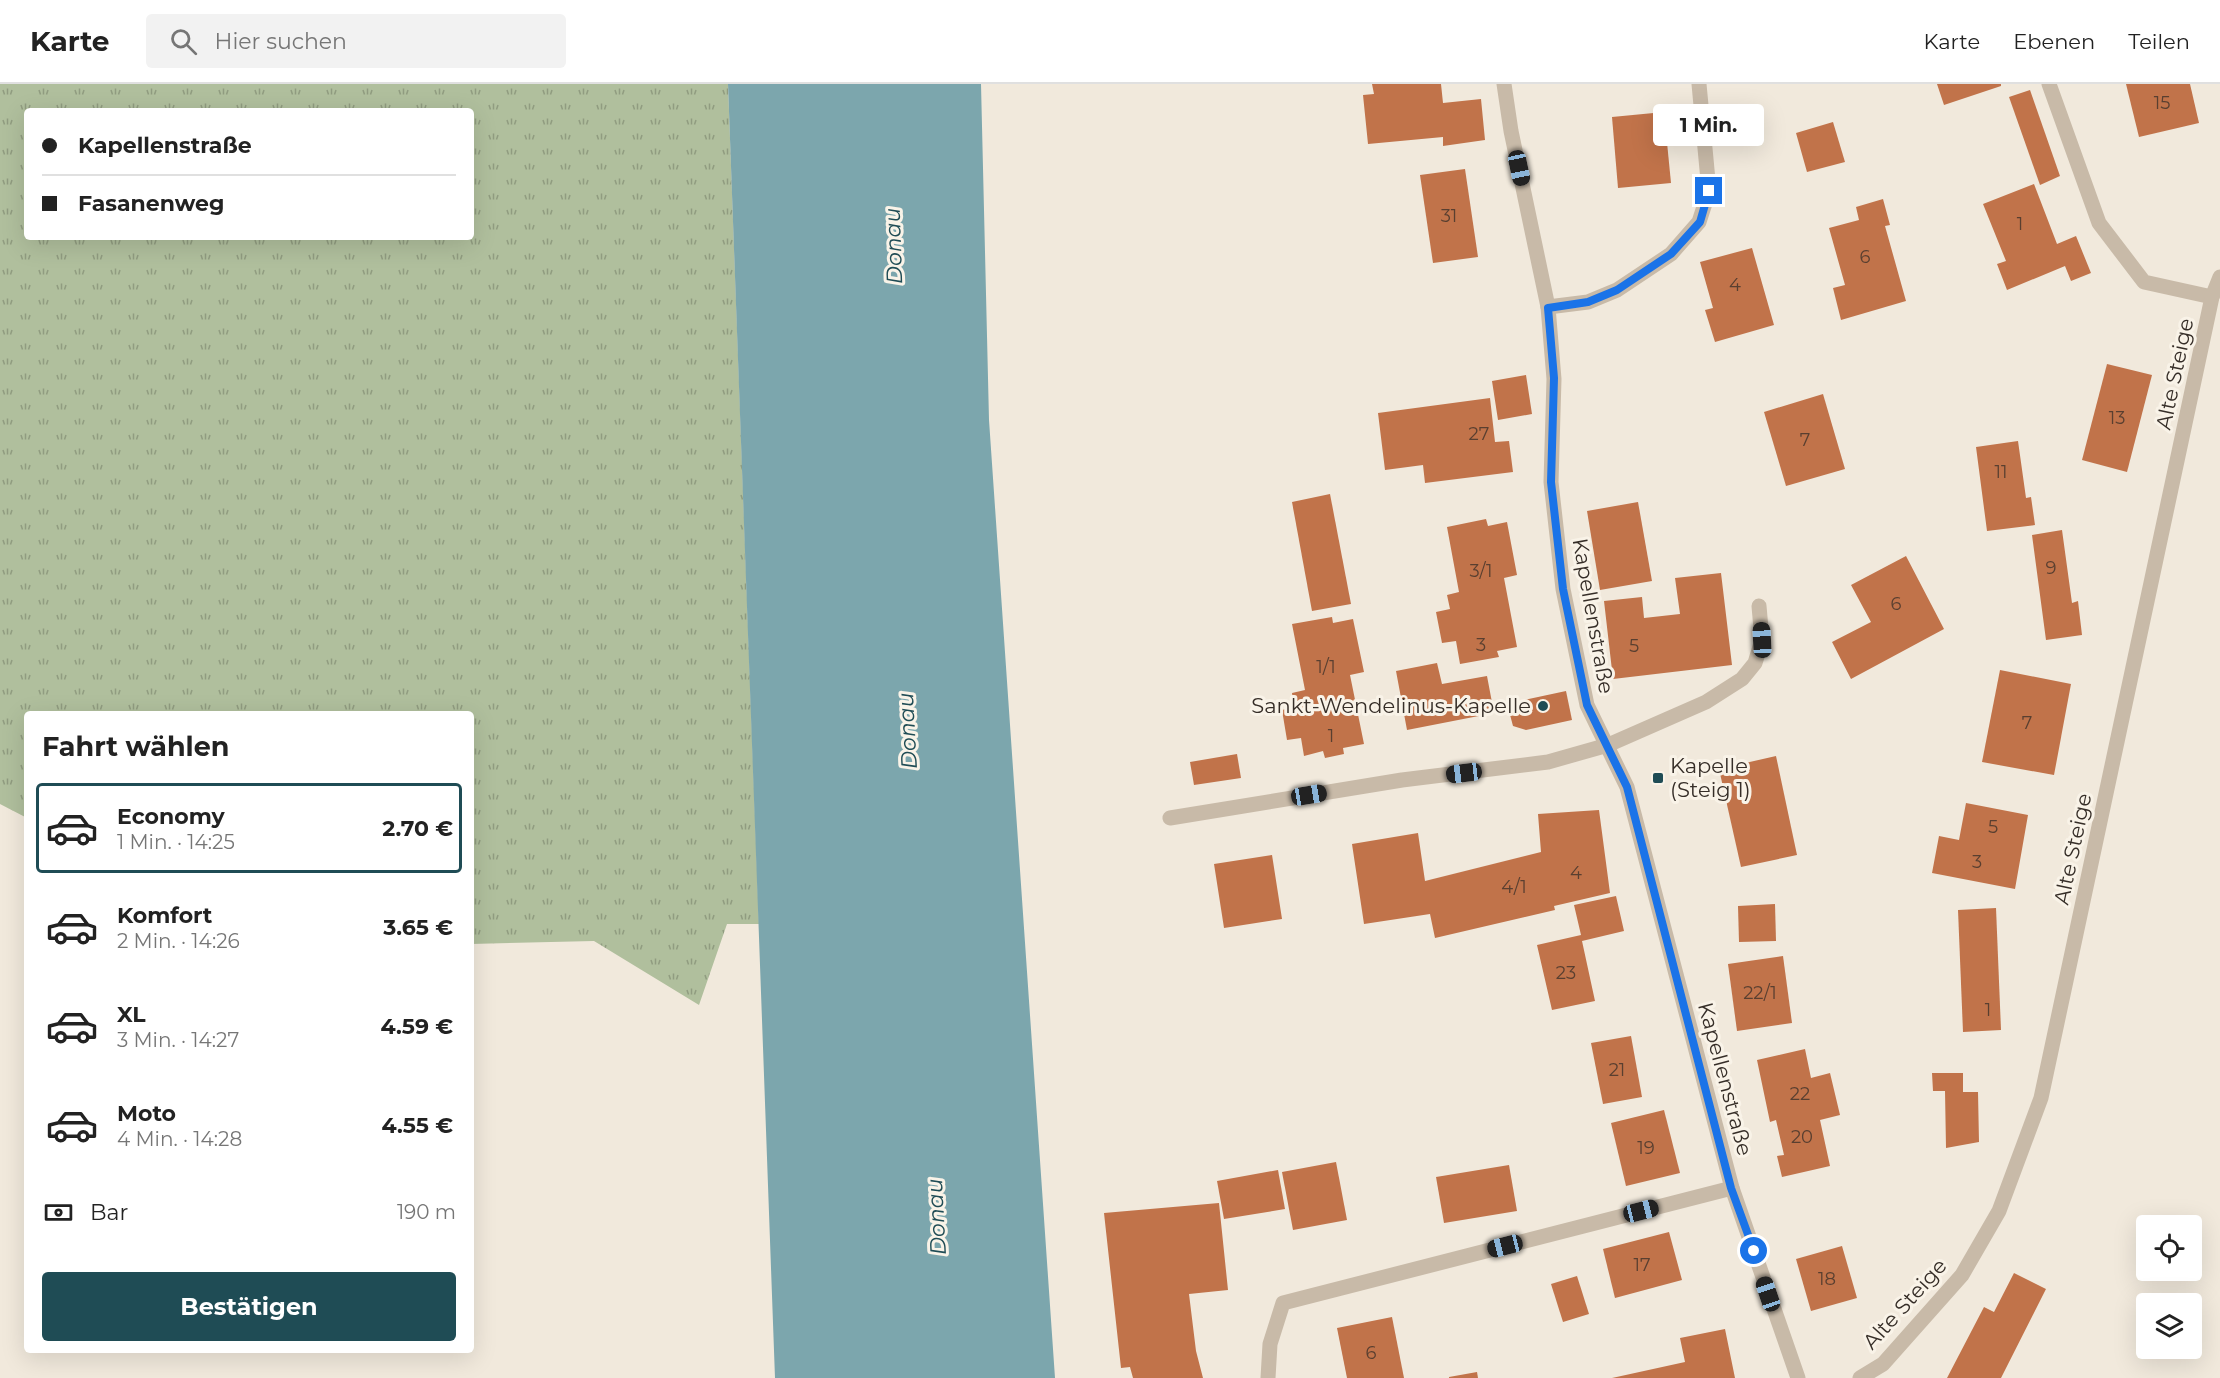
<!DOCTYPE html>
<html lang="de">
<head>
<meta charset="utf-8">
<style>
	:root { --surface:#fff; --page:#f2f2f2; --text:#222; --muted:#767676; --line:#e0e0e0; --accent:#1f4c55 }
	body { margin:0; font-family:Montserrat,sans-serif; background:var(--page); color:var(--text); height:100vh; display:flex; flex-direction:column; font-size:22px; white-space:nowrap }
	* { box-sizing:border-box; margin:0 }
	p { font-size:20px; color:var(--muted) }
	.icon { flex:none; width:33px; height:33px; fill:none; stroke:currentColor; stroke-width:2; stroke-linecap:round; stroke-linejoin:round }
	.map { position:relative; flex:1; overflow:hidden }
	.panel { position:absolute; left:24px; top:627px; width:450px; height:642px; display:flex; flex-direction:column; background:var(--surface); border-radius:6px; box-shadow:0 6px 24px #0002 }
	.panel>* { flex:none }
	.hud { position:absolute; left:24px; top:24px; width:450px; height:132px; border-radius:6px; box-shadow:0 6px 24px #0002; display:grid; align-content:center; height:132px; padding:0 18px; background:var(--surface) }
	.buttons { position:absolute; left:2136px; top:1131px; display:grid; gap:12px }
	.buttons a { display:grid; place-items:center; width:66px; height:66px; border-radius:6px; background:var(--surface); box-shadow:0 6px 24px #0002; font-size:30px }
	.end { position:absolute; width:27px; height:27px; margin:-14px; border:8px solid #1a73e8; background:#fff; box-shadow:0 0 0 3px #fff }
	.from { border-radius:50% }
	.bubble { position:absolute; height:42px; border-radius:6px; background:var(--surface); box-shadow:0 6px 24px #0002; font-size:20px; font-weight:700; line-height:42px; text-align:center }
	.car { position:absolute; width:18px; height:36px; margin:-18px -9px; border-radius:8px; box-shadow:0 0 4px 2px #0007; background:linear-gradient(#222 24%,#8ab4d8 0 40%,#222 0 76%,#8ab4d8 0 86%,#222 0) }
	.hud b { display:flex; align-items:center; gap:21px; height:57px; font-size:22px }
	.hud b+b { border-top:2px solid var(--line) }
	.hud i { width:15px; height:15px; background:var(--text) }
	ul { padding:0; list-style:none }
	li { display:flex; align-items:center; gap:18px; height:90px; margin:0 12px 9px; padding:0 6px; border:3px solid transparent; border-radius:6px }
	li div { flex:1 }
	li b { display:block; font-size:22px }
	li em { font-style:normal; font-weight:700 }
	li.selected { border-color:var(--accent) }
	li>.icon { width:54px; height:54px; stroke-width:1.5 }
	h2 { padding:0 18px; font-size:27px; line-height:72px }
	.pay { display:flex; align-items:center; gap:15px; height:66px; padding:0 18px; font-size:22px }
	.pay p { margin-inline-start:auto }
	.primary-button { display:flex; gap:12px; margin-top:auto; padding:12px 18px }
	.primary-button a { flex:1; height:69px; border-radius:6px; background:var(--accent); color:#fff; font-size:24px; font-weight:700; line-height:69px; text-align:center }
	header { display:flex; align-items:center; gap:36px; box-sizing:border-box; height:84px; padding:0 30px; background:var(--surface); border-bottom:2px solid var(--line) }
	header strong { font-size:28px }
	nav { display:flex; gap:33px; margin-inline-start:auto; font-size:21px }
	.search { width:420px; height:54px; background:var(--page); display:flex; align-items:center; gap:15px; box-sizing:border-box; padding:0 21px; border-radius:6px; color:var(--muted); font-size:22px }
	.map>svg:first-child { display:block }
	.grass { fill:url(#grass-tufts); fill-rule:evenodd }
	.water { fill:#7ca6ad }
	.building { fill:#c1734a }
	.lines { fill:none; stroke-linecap:round; stroke-linejoin:round }
	.service { stroke:#c8baa8; stroke-width:15 }
	.minor { stroke:#c8baa8; stroke-width:15 }
	.route { stroke:#1a73e8; stroke-width:8 }
	.poi-dot { fill:#1f4c55; stroke:#f9f3e8; stroke-width:2 }
	.labels { text-anchor:middle; stroke-width:6; stroke-linejoin:round; paint-order:stroke }
	.number-label { font-size:18px; fill:#593f30 }
	.street-label { font-size:21px; fill:#362e28; stroke:#f9f3e8 }
	.poi-label { font-size:21px; fill:#362e28; stroke:#f9f3e8; text-anchor:end }
	.water-label { font-size:22px; font-style:italic; fill:#1f4c55; stroke:#f9f3e8 }
</style>
</head>
<body>
<header>
<strong>Karte</strong>
<div class="search"><svg class="icon" aria-label="search" viewBox="0 0 24 24"><circle cx="10" cy="10" r="6"/><path d="M15 15l6 6"/></svg>Hier suchen</div>
<nav><a>Karte</a><a>Ebenen</a><a>Teilen</a></nav>
</header>
<div class="map">
<svg width="2220" height="1294" viewBox="0 0 2220 1294">
	<defs>
		<pattern id="grass-tufts" width="24" height="20" patternUnits="userSpaceOnUse" patternTransform="scale(1.5)"><rect width="24" height="20" fill="#b0bf9d"/><path d="M3 7l-1-3M5 7V3M7 7l1-3M15 17l-1-3M17 17v-4M19 17l1-3" fill="none" stroke="#909c80"/></pattern>
	</defs>
	<rect width="100%" height="100%" fill="#f1e9dc"/>
	<!-- grass -->
	<path class="grass" d="M 0,0 L 728,0 L 759,840 L 727,840 L 699,921 L 594,857 L 471,860 L 471,630 L 27,630 L 27,734 L 0,720 ZM 27,27 L 471,27 L 471,153 L 27,153 Z"/>
	<!-- water -->
	<path class="water" d="M 728,0 L 981,0 L 989,336 L 1055,1294 L 775,1294 Z"/>
	<!-- building -->
	<g class="building">
		<path d="M 1372,0 L 1441,0 L 1443,19 L 1481,15 L 1485,56 L 1443,62 L 1443,53 L 1368,60 L 1363,11 L 1374,10 Z"/>
		<path d="M 1937,0 L 2001,0 L 2001,2 L 1944,21 Z"/>
		<path d="M 2126,0 L 2190,0 L 2199,39 L 2139,53 Z"/>
		<path d="M 2030,6 L 2060,92 L 2040,101 L 2009,13 Z"/>
		<path d="M 1664,28 L 1671,99 L 1618,104 L 1612,33 Z"/>
		<path d="M 1833,38 L 1845,78 L 1807,88 L 1796,49 Z"/>
		<path d="M 1465,85 L 1478,173 L 1433,179 L 1420,91 Z"/>
		<path d="M 2034,100 L 2057,160 L 2076,152 L 2091,189 L 2071,197 L 2065,182 L 2007,206 L 1997,180 L 2006,177 L 1983,120 Z"/>
		<path d="M 1883,115 L 1890,141 L 1885,142 L 1906,217 L 1841,236 L 1833,204 L 1845,201 L 1829,144 L 1859,136 L 1856,123 Z"/>
		<path d="M 1752,164 L 1774,241 L 1715,258 L 1705,226 L 1713,224 L 1700,178 Z"/>
		<path d="M 2107,280 L 2152,291 L 2127,388 L 2082,376 Z"/>
		<path d="M 1526,291 L 1532,330 L 1498,336 L 1492,297 Z"/>
		<path d="M 1823,310 L 1845,385 L 1786,402 L 1764,328 Z"/>
		<path d="M 1490,314 L 1495,358 L 1509,357 L 1513,388 L 1425,399 L 1423,381 L 1385,386 L 1378,329 Z"/>
		<path d="M 2018,357 L 2026,414 L 2031,413 L 2035,441 L 1987,447 L 1976,363 Z"/>
		<path d="M 1330,410 L 1351,520 L 1312,527 L 1292,418 Z"/>
		<path d="M 1638,418 L 1652,497 L 1600,506 L 1587,427 Z"/>
		<path d="M 1486,435 L 1488,442 L 1507,438 L 1517,491 L 1504,494 L 1517,563 L 1497,567 L 1499,573 L 1460,580 L 1456,557 L 1442,559 L 1436,528 L 1450,525 L 1447,511 L 1459,508 L 1447,443 Z"/>
		<path d="M 2062,446 L 2072,519 L 2078,517 L 2082,551 L 2046,556 L 2032,451 Z"/>
		<path d="M 1906,472 L 1944,545 L 1851,595 L 1832,558 L 1871,538 L 1851,501 Z"/>
		<path d="M 1721,489 L 1732,581 L 1613,595 L 1604,517 L 1642,513 L 1644,534 L 1680,530 L 1675,494 Z"/>
		<path d="M 1332,533 L 1333,539 L 1353,535 L 1364,588 L 1350,591 L 1364,660 L 1343,664 L 1344,670 L 1325,674 L 1323,667 L 1304,672 L 1301,654 L 1287,656 L 1282,626 L 1294,623 L 1292,609 L 1305,606 L 1292,540 Z"/>
		<path d="M 1437,579 L 1442,600 L 1487,592 L 1494,629 L 1407,646 L 1396,587 Z"/>
		<path d="M 2000,586 L 2071,600 L 2054,691 L 1982,678 Z"/>
		<path d="M 1566,607 L 1572,636 L 1526,646 L 1513,642 L 1509,627 L 1524,616 Z"/>
		<path d="M 1237,670 L 1241,694 L 1194,701 L 1190,678 Z"/>
		<path d="M 1776,672 L 1797,771 L 1741,783 L 1719,685 Z"/>
		<path d="M 1966,719 L 2028,731 L 2015,805 L 1932,789 L 1939,752 L 1959,756 Z"/>
		<path d="M 1599,726 L 1610,809 L 1554,822 L 1555,826 L 1435,854 L 1430,830 L 1364,840 L 1352,760 L 1418,749 L 1425,797 L 1541,768 L 1538,730 Z"/>
		<path d="M 1272,771 L 1282,835 L 1224,844 L 1214,780 Z"/>
		<path d="M 1616,812 L 1624,847 L 1582,857 L 1595,917 L 1552,926 L 1537,861 L 1581,851 L 1574,821 Z"/>
		<path d="M 1775,820 L 1776,857 L 1739,858 L 1738,822 Z"/>
		<path d="M 1996,824 L 2001,946 L 1963,948 L 1958,826 Z"/>
		<path d="M 1783,872 L 1792,939 L 1737,947 L 1728,880 Z"/>
		<path d="M 1631,952 L 1642,1013 L 1603,1020 L 1591,959 Z"/>
		<path d="M 1805,965 L 1811,994 L 1830,989 L 1840,1031 L 1820,1036 L 1830,1082 L 1782,1093 L 1777,1072 L 1784,1071 L 1776,1036 L 1770,1038 L 1757,976 Z"/>
		<path d="M 1932,989 L 1963,989 L 1963,1008 L 1978,1008 L 1979,1058 L 1946,1064 L 1945,1007 L 1933,1007 Z"/>
		<path d="M 1664,1026 L 1680,1089 L 1626,1102 L 1611,1039 Z"/>
		<path d="M 1336,1078 L 1347,1136 L 1293,1146 L 1282,1088 Z"/>
		<path d="M 1509,1081 L 1517,1127 L 1444,1139 L 1436,1093 Z"/>
		<path d="M 1278,1086 L 1285,1125 L 1224,1135 L 1217,1097 Z"/>
		<path d="M 1219,1119 L 1228,1206 L 1189,1210 L 1196,1267 L 1203,1294 L 1133,1294 L 1130,1283 L 1121,1284 L 1104,1129 Z"/>
		<path d="M 1669,1148 L 1682,1196 L 1615,1214 L 1603,1165 Z"/>
		<path d="M 1842,1162 L 1857,1214 L 1811,1227 L 1796,1175 Z"/>
		<path d="M 2014,1189 L 2046,1205 L 2001,1294 L 1947,1294 L 1984,1223 L 1994,1228 Z"/>
		<path d="M 1577,1192 L 1589,1230 L 1563,1238 L 1551,1200 Z"/>
		<path d="M 1392,1233 L 1404,1294 L 1347,1294 L 1337,1244 Z"/>
		<path d="M 1725,1245 L 1735,1294 L 1612,1294 L 1685,1278 L 1680,1254 Z"/>
		<path d="M 1477,1288 L 1478,1294 L 1449,1294 L 1449,1293 Z"/>
	</g>
	<g class="lines">
		<!-- service -->
		<path class="service" d="M 1268,1294 L 1270,1260 L 1283,1219 L 1732,1104"/>
		<!-- minor -->
		<g class="minor">
			<path d="M 1504,0 L 1511,47 L 1548,223 L 1554,295 L 1551,398 L 1563,505 L 1587,621 L 1627,703 L 1732,1104 L 1798,1294"/>
			<path d="M 2049,0 L 2099,139 L 2144,198 L 2212,213"/>
			<path d="M 1548,223 L 1588,218 L 1617,206 L 1671,170 L 1699,138 L 1709,107 L 1699,0"/>
			<path d="M 1170,734 L 1402,696 L 1548,678 L 1608,661 L 1706,618 L 1742,595 L 1755,579 L 1762,556 L 1759,522"/>
			<path d="M 1860,1294 L 1883,1280 L 1962,1191 L 1999,1127 L 2041,1014 L 2212,213 L 2220,193"/>
		</g>
	</g>
	<g class="lines">
		<!-- route -->
		<path class="route" d="M 1709,107 L 1700,138 L 1671,170 L 1617,206 L 1588,218 L 1548,224 L 1554,294 L 1551,398 L 1563,505 L 1587,621 L 1627,703 L 1731,1104 L 1754,1167"/>
	</g>
	<!-- markers -->
	<g class="poi-dot">
		<circle cx="1543" cy="622" r="6"/>
		<rect x="1652" y="688" width="12" height="12" rx="3"/>
	</g>
	<g class="labels">
		<!-- number labels -->
		<g class="number-label">
			<text x="2162" y="25">15</text>
			<text x="1449" y="138">31</text>
			<text x="2020" y="146">1</text>
			<text x="1865" y="179">6</text>
			<text x="1735" y="207">4</text>
			<text x="2117" y="340">13</text>
			<text x="1479" y="356">27</text>
			<text x="1805" y="362">7</text>
			<text x="2001" y="394">11</text>
			<text x="2051" y="490">9</text>
			<text x="1481" y="493">3/1</text>
			<text x="1896" y="526">6</text>
			<text x="1481" y="567">3</text>
			<text x="1634" y="568">5</text>
			<text x="1326" y="589">1/1</text>
			<text x="2027" y="645">7</text>
			<text x="1331" y="658">1</text>
			<text x="1993" y="749">5</text>
			<text x="1977" y="784">3</text>
			<text x="1576" y="795">4</text>
			<text x="1514" y="809">4/1</text>
			<text x="1566" y="895">23</text>
			<text x="1760" y="915">22/1</text>
			<text x="1988" y="932">1</text>
			<text x="1617" y="992">21</text>
			<text x="1800" y="1016">22</text>
			<text x="1802" y="1059">20</text>
			<text x="1646" y="1070">19</text>
			<text x="1642" y="1187">17</text>
			<text x="1827" y="1201">18</text>
			<text x="1371" y="1275">6</text>
		</g>
		<!-- street labels -->
		<g class="street-label">
			<text transform="translate(2175 290) rotate(-78)" y="7">Alte Steige</text>
			<text transform="translate(1593 532) rotate(80)" y="7">Kapellenstraße</text>
			<text transform="translate(2073 765) rotate(-78)" y="7">Alte Steige</text>
			<text transform="translate(1725 995) rotate(75)" y="7">Kapellenstraße</text>
			<text transform="translate(1905 1220) rotate(-48)" y="7">Alte Steige</text>
		</g>
		<!-- poi labels -->
		<g class="poi-label">
			<text x="1531" y="629">Sankt-Wendelinus-Kapelle</text>
			<text x="1670" y="689" text-anchor="start">Kapelle<tspan x="1670" dy="24">(Steig 1)</tspan></text>
		</g>
		<!-- water labels -->
		<g class="water-label">
			<text transform="translate(893 162) rotate(-92)" y="8">Donau</text>
			<text transform="translate(907 647) rotate(-93)" y="8">Donau</text>
			<text transform="translate(936 1133) rotate(-93)" y="8">Donau</text>
		</g>
	</g>
</svg>
<div class="buttons">
<a><svg class="icon" aria-label="locate" viewBox="0 0 24 24"><circle cx="12" cy="12" r="6"/><path d="M12 2v4M12 18v4M2 12h4M18 12h4"/></svg></a>
<a><svg class="icon" aria-label="layers" viewBox="0 0 24 24"><path d="M12 4l9 5-9 5-9-5zM3 14l9 5 9-5"/></svg></a>
</div>
<i class="end from" style="left:1754px;top:1167px"></i>
<i class="end" style="left:1709px;top:107px"></i>
<div class="bubble" style="left:1653px;top:20px;width:111px">1 Min.</div>
<i class="car" style="left:1519px;top:84px;rotate:168deg"></i>
<i class="car" style="left:1762px;top:556px;rotate:357deg"></i>
<i class="car" style="left:1464px;top:689px;rotate:263deg"></i>
<i class="car" style="left:1309px;top:711px;rotate:81deg"></i>
<i class="car" style="left:1641px;top:1127px;rotate:76deg"></i>
<i class="car" style="left:1505px;top:1162px;rotate:256deg"></i>
<i class="car" style="left:1768px;top:1210px;rotate:341deg"></i>
<div class="hud">
<b><i class="from"></i>Kapellenstraße</b>
<b><i></i>Fasanenweg</b>
</div>
<section class="panel">
<h2>Fahrt wählen</h2>
<ul>
<li class="selected"><svg class="icon" aria-label="car" viewBox="0 0 24 24"><path d="M5 17H2v-5l4-1 3-4h7l3 4 3 1v5h-3M9 17h6M6 11h13"/><circle cx="7" cy="17" r="2"/><circle cx="17" cy="17" r="2"/></svg><div><b>Economy</b><p>1 Min. · 14:25</p></div><em>2.70 €</em></li>
<li><svg class="icon" aria-label="car" viewBox="0 0 24 24"><path d="M5 17H2v-5l4-1 3-4h7l3 4 3 1v5h-3M9 17h6M6 11h13"/><circle cx="7" cy="17" r="2"/><circle cx="17" cy="17" r="2"/></svg><div><b>Komfort</b><p>2 Min. · 14:26</p></div><em>3.65 €</em></li>
<li><svg class="icon" aria-label="car" viewBox="0 0 24 24"><path d="M5 17H2v-5l4-1 3-4h7l3 4 3 1v5h-3M9 17h6M6 11h13"/><circle cx="7" cy="17" r="2"/><circle cx="17" cy="17" r="2"/></svg><div><b>XL</b><p>3 Min. · 14:27</p></div><em>4.59 €</em></li>
<li><svg class="icon" aria-label="car" viewBox="0 0 24 24"><path d="M5 17H2v-5l4-1 3-4h7l3 4 3 1v5h-3M9 17h6M6 11h13"/><circle cx="7" cy="17" r="2"/><circle cx="17" cy="17" r="2"/></svg><div><b>Moto</b><p>4 Min. · 14:28</p></div><em>4.55 €</em></li>
</ul>
<div class="pay"><svg class="icon" aria-label="cash" viewBox="0 0 24 24"><path d="M3 7h18v10H3z"/><circle cx="12" cy="12" r="2"/></svg>Bar<p>190 m</p></div>
<div class="primary-button"><a>Bestätigen</a></div>
</section>
</div>
</body>
</html>
